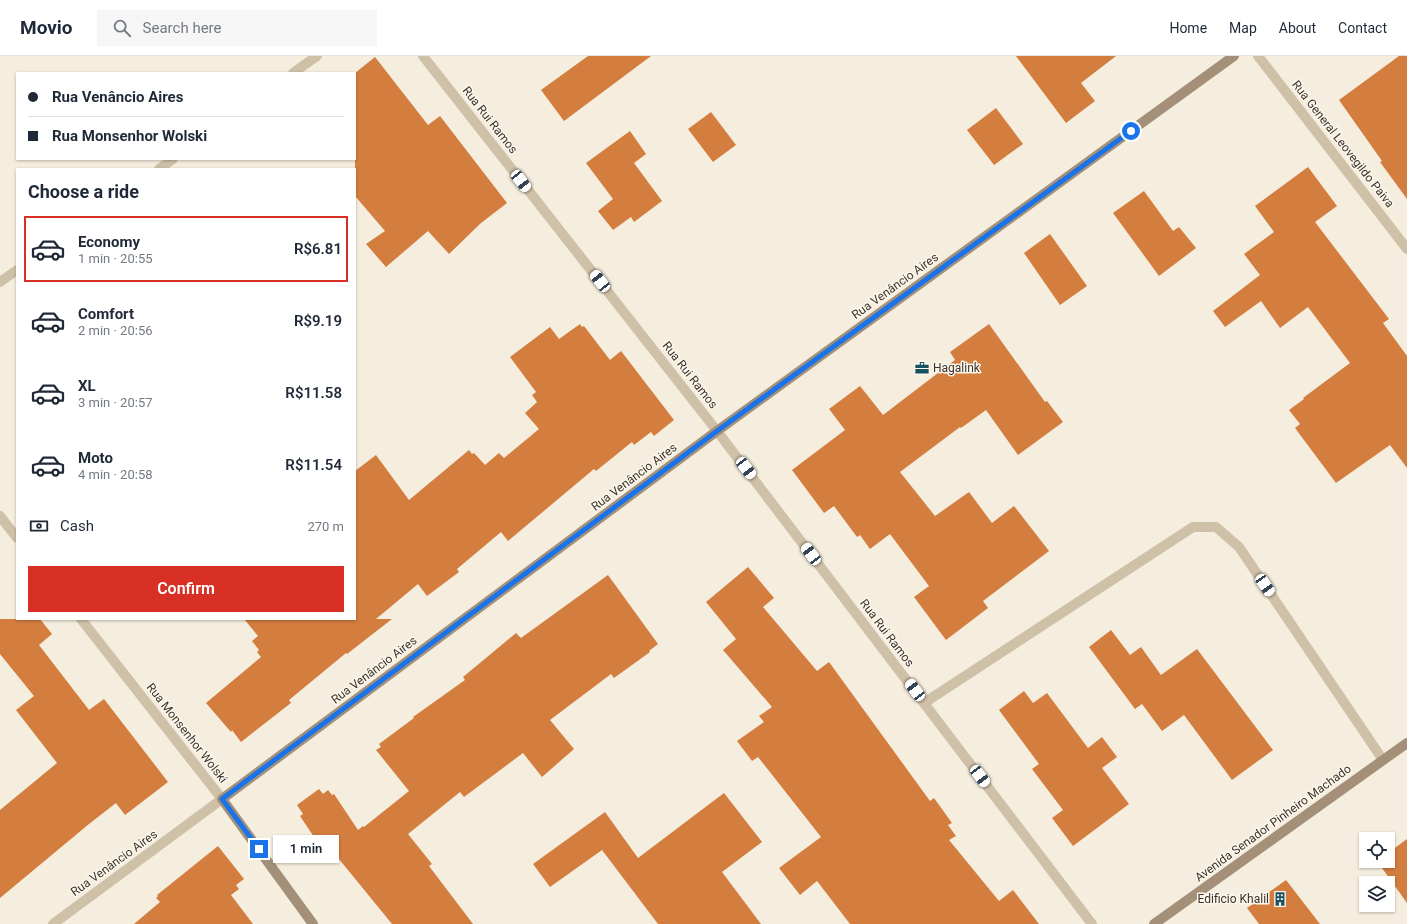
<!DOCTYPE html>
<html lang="en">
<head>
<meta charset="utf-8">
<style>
	:root { --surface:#fff; --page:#f6f6f7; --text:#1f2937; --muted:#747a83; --line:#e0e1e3; --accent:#d93025 }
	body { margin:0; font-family:Roboto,sans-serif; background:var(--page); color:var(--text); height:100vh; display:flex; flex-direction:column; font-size:15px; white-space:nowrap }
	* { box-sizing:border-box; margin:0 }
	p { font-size:13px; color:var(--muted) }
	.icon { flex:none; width:22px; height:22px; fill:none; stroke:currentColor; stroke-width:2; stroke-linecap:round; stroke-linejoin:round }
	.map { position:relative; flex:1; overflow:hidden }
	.side { position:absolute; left:16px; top:112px; width:340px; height:452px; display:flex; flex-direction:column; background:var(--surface); border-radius:0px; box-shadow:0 1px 3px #0004 }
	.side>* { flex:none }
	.banner { position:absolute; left:16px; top:16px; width:340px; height:88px; border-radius:0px; box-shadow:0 1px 3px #0004; display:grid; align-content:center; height:88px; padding:0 12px; background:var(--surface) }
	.tools { position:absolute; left:1359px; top:776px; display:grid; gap:8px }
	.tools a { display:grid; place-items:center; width:36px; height:36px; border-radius:0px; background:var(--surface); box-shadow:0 1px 3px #0004; font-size:20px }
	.end { position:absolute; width:18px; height:18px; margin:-9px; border:5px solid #1a73e8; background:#fff; box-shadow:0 0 0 2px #fff }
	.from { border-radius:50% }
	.bubble { position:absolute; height:28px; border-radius:0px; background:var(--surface); box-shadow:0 1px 3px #0004; font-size:13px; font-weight:600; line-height:28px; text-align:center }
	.car { position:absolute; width:12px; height:24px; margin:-12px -6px; border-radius:5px; box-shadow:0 0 3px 1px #0007; background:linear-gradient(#fff 24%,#345 0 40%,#fff 0 76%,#345 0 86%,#fff 0) }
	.banner b { display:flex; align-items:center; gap:14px; height:38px; font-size:15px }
	.banner b+b { border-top:1px solid var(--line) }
	.banner i { width:10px; height:10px; background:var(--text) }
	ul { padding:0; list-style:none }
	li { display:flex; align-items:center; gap:12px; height:66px; margin:0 8px 6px; padding:0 4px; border:2px solid transparent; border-radius:0px }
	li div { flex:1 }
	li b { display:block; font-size:15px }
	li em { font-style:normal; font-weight:600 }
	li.selected { border-color:var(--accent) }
	li>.icon { width:36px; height:36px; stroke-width:1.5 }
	h2 { padding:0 12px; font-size:18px; line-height:48px }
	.pay { display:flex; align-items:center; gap:10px; height:44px; padding:0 12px; font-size:15px }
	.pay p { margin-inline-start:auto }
	.primary-button { display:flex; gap:8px; margin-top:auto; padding:8px 12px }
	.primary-button a { flex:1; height:46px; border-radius:0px; background:var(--accent); color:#fff; font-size:16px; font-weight:600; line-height:46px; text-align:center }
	header { display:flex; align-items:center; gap:24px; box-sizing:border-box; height:56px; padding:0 20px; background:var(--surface); border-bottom:1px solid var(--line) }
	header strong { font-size:19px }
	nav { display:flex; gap:22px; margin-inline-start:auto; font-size:14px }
	.search { width:280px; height:36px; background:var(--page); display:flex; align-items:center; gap:10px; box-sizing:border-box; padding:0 14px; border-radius:0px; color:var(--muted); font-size:15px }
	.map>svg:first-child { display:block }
	.building { fill:#d37d3f }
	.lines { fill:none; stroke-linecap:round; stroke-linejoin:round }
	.minor { stroke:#cfc1a8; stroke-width:10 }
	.tertiary { stroke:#cfc1a8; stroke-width:10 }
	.secondary { stroke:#a49079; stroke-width:10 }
	.route { stroke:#1a73e8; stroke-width:5 }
	.labels { text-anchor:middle; stroke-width:3; stroke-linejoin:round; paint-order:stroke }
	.street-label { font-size:12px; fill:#3c3229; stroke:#fcf7ec }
	.poi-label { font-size:12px; fill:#3c3229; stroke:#fcf7ec; text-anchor:start }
</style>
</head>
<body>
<header>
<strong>Movio</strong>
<div class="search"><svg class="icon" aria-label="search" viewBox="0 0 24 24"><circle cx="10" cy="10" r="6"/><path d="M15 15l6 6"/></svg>Search here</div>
<nav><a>Home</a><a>Map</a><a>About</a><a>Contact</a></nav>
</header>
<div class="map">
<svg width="1407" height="868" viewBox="0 0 1407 868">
	<rect width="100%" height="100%" fill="#f5eede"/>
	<!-- building -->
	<g class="building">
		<path d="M 588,0 L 651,0 L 564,65 L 541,34 Z"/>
		<path d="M 1016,0 L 1116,0 L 1081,27 L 1095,45 L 1066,67 Z"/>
		<path d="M 1399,0 L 1407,0 L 1407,143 L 1380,106 L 1382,105 L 1339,44 Z"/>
		<path d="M 375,1 L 428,69 L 440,60 L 507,147 L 481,167 L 449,198 L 428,175 L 386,211 L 366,188 L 385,175 L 355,140 L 355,17 Z"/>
		<path d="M 996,52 L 1023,88 L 994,109 L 967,74 Z"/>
		<path d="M 711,56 L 736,89 L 713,106 L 688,73 Z"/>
		<path d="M 630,75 L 646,98 L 634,107 L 662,145 L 634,166 L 631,161 L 613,174 L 598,155 L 613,143 L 586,107 Z"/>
		<path d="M 1308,111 L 1337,150 L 1315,166 L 1389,263 L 1383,267 L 1407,300 L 1407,412 L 1390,389 L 1336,427 L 1295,372 L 1300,368 L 1289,354 L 1304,343 L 1303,342 L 1350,307 L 1308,251 L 1280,272 L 1261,245 L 1225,271 L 1213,255 L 1260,219 L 1244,198 L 1274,176 L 1255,150 Z"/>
		<path d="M 1144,135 L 1173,175 L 1179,171 L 1196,192 L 1159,220 L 1113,157 Z"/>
		<path d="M 1050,178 L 1087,230 L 1060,249 L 1024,197 Z"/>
		<path d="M 580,268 L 582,271 L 584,270 L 610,304 L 621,295 L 674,364 L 654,380 L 651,376 L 634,389 L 632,386 L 596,415 L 594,413 L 508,485 L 501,476 L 457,513 L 459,516 L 427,540 L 418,528 L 376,563 L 392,563 L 347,598 L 346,597 L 289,644 L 291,647 L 241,686 L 232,674 L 231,676 L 206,647 L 261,601 L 257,596 L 259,594 L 252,585 L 258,580 L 244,563 L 355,563 L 355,415 L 376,399 L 409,444 L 469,394 L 472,398 L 474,397 L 485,409 L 499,397 L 504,402 L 539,373 L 525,357 L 537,346 L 532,339 L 536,336 L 510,301 L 550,271 L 559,283 Z"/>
		<path d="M 989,268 L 1045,346 L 1047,345 L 1063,366 L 1018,399 L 986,354 L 961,372 L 960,371 L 900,416 L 935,460 L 969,436 L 992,467 L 1014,450 L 1049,495 L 983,545 L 988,552 L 946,584 L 914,541 L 929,530 L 890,478 L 870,493 L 860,479 L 857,481 L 834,450 L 824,457 L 792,414 L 845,374 L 829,353 L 860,330 L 883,359 L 955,304 L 950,296 Z"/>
		<path d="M 748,511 L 774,542 L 763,551 L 817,615 L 829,606 L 930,745 L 934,742 L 952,767 L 948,769 L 956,780 L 949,784 L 999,845 L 1013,834 L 1039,868 L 850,868 L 817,825 L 800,839 L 779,812 L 821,781 L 758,701 L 752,705 L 737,685 L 764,666 L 759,660 L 772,651 L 723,594 L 736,583 L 706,546 Z"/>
		<path d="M 608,519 L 658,588 L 649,595 L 650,596 L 614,622 L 611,618 L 550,664 L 574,693 L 542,721 L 523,697 L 464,741 L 460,736 L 408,778 L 432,808 L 429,810 L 473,868 L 392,868 L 330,792 L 324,796 L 300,760 L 303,758 L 297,749 L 319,733 L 323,738 L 328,734 L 332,739 L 334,738 L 358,774 L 363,770 L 364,771 L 409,735 L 376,694 L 381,691 L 379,688 L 414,662 L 413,661 L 465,624 L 463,621 L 516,577 L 521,582 Z"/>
		<path d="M 0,563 L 40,563 L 52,578 L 39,589 L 89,654 L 104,643 L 168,726 L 125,759 L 116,747 L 89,768 L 0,842 L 0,754 L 57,707 L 16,654 L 34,640 L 0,598 Z"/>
		<path d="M 1111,574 L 1130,599 L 1141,591 L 1161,619 L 1197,593 L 1273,694 L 1232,724 L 1184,659 L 1162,675 L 1142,648 L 1135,653 L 1089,591 Z"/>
		<path d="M 1024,635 L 1033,647 L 1047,637 L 1088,692 L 1102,681 L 1117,701 L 1102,712 L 1129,748 L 1073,790 L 1052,762 L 1063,754 L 1032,713 L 1039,708 L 999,654 Z"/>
		<path d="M 724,737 L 762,786 L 722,816 L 761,868 L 658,868 L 602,794 L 550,831 L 533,808 L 605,756 L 638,802 Z"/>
		<path d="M 1407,783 L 1407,847 L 1377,805 L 1388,805 L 1388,797 Z"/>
		<path d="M 218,790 L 244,823 L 236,829 L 239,833 L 231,839 L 253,868 L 134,868 L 160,846 L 156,842 L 158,840 L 157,839 Z"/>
		<path d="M 1286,824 L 1320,868 L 1259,868 L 1247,852 Z"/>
	</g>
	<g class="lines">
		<!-- minor -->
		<g class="minor">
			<path d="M 423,0 L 717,375 L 1092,868"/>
			<path d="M 1258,0 L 1407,193"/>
			<path d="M 293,17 L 317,0"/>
			<path d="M 159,113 L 173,103"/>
			<path d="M 0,226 L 17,214"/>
			<path d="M 0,460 L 17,482"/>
			<path d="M 81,563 L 222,743"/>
			<path d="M 924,647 L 1193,471 L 1216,471 L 1239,491 L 1383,704"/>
		</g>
		<!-- tertiary -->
		<path class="tertiary" d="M 53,868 L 222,743"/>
		<!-- secondary -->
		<g class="secondary">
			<path d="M 313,868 L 222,743 L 717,375 L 1234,0"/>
			<path d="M 1154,868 L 1407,687"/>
		</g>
	</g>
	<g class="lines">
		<!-- route -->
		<path class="route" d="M 259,793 L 222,743 L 717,375 L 1131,75"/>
	</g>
	<!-- icons -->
	<defs>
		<symbol id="office-bare" viewBox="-9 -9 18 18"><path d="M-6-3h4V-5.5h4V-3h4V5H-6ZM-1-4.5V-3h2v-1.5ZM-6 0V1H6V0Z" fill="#195162" stroke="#fcf7ec" stroke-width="2.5" paint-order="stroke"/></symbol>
		<symbol id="building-bare" viewBox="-9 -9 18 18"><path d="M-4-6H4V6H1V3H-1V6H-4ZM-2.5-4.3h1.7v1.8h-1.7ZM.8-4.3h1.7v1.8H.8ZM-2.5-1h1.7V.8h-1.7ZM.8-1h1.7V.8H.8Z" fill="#195162" stroke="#fcf7ec" stroke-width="2.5" paint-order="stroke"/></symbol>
	</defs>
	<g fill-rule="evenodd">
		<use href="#office-bare" x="912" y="302" width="20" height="20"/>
		<use href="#building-bare" x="1270" y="833" width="20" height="20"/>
	</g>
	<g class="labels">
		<!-- street labels -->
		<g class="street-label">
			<text transform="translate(490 64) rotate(52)" y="4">Rua Rui Ramos</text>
			<text transform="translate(1343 88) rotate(52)" y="4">Rua General Leovegildo Paiva</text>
			<text transform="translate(895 230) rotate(-36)" y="4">Rua Venâncio Aires</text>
			<text transform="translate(690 319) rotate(52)" y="4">Rua Rui Ramos</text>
			<text transform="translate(634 421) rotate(-37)" y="4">Rua Venâncio Aires</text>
			<text transform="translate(887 577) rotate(53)" y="4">Rua Rui Ramos</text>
			<text transform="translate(374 614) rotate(-37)" y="4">Rua Venâncio Aires</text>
			<text transform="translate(187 677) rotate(52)" y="4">Rua Monsenhor Wolski</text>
			<text transform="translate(1273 767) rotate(-36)" y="4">Avenida Senador Pinheiro Machado</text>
			<text transform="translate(114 807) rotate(-36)" y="4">Rua Venâncio Aires</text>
		</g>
		<!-- poi labels -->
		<g class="poi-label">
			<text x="933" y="316">Hagalink</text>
			<text x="1269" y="847" text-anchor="end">Edificio Khalil</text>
		</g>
	</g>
</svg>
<div class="tools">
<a><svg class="icon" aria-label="locate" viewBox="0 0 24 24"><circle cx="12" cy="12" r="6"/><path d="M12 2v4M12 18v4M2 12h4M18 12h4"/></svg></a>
<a><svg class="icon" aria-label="layers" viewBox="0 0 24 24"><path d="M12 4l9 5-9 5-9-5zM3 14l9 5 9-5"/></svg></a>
</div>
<i class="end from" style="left:1131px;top:75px"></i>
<i class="end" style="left:259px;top:793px"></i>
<div class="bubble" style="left:273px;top:779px;width:66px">1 min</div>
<i class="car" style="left:521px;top:125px;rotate:142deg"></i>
<i class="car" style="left:600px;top:225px;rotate:322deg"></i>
<i class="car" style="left:746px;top:412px;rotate:143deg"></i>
<i class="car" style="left:811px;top:498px;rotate:323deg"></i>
<i class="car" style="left:1265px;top:529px;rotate:146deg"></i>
<i class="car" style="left:915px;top:634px;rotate:323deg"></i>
<i class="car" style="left:980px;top:720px;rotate:143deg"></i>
<div class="banner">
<b><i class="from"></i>Rua Venâncio Aires</b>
<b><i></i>Rua Monsenhor Wolski</b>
</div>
<section class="side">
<h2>Choose a ride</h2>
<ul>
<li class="selected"><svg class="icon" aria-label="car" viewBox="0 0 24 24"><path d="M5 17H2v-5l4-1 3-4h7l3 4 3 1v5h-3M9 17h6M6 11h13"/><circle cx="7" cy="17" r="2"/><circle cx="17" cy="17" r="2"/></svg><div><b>Economy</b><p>1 min · 20:55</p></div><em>R$6.81</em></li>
<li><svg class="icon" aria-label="car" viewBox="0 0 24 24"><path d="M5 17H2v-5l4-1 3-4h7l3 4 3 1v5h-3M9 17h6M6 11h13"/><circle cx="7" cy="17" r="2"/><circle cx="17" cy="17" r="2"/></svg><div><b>Comfort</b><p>2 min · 20:56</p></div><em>R$9.19</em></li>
<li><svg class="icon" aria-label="car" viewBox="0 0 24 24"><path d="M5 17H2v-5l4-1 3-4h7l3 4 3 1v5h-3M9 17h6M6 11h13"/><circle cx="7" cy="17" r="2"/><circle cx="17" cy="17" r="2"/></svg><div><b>XL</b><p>3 min · 20:57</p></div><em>R$11.58</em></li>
<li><svg class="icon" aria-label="car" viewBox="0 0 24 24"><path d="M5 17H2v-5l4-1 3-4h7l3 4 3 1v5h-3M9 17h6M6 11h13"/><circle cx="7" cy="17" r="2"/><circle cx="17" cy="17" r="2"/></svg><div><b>Moto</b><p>4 min · 20:58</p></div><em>R$11.54</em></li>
</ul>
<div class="pay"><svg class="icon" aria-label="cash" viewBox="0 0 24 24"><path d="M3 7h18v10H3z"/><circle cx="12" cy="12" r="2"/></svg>Cash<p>270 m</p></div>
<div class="primary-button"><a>Confirm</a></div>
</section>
</div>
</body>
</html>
